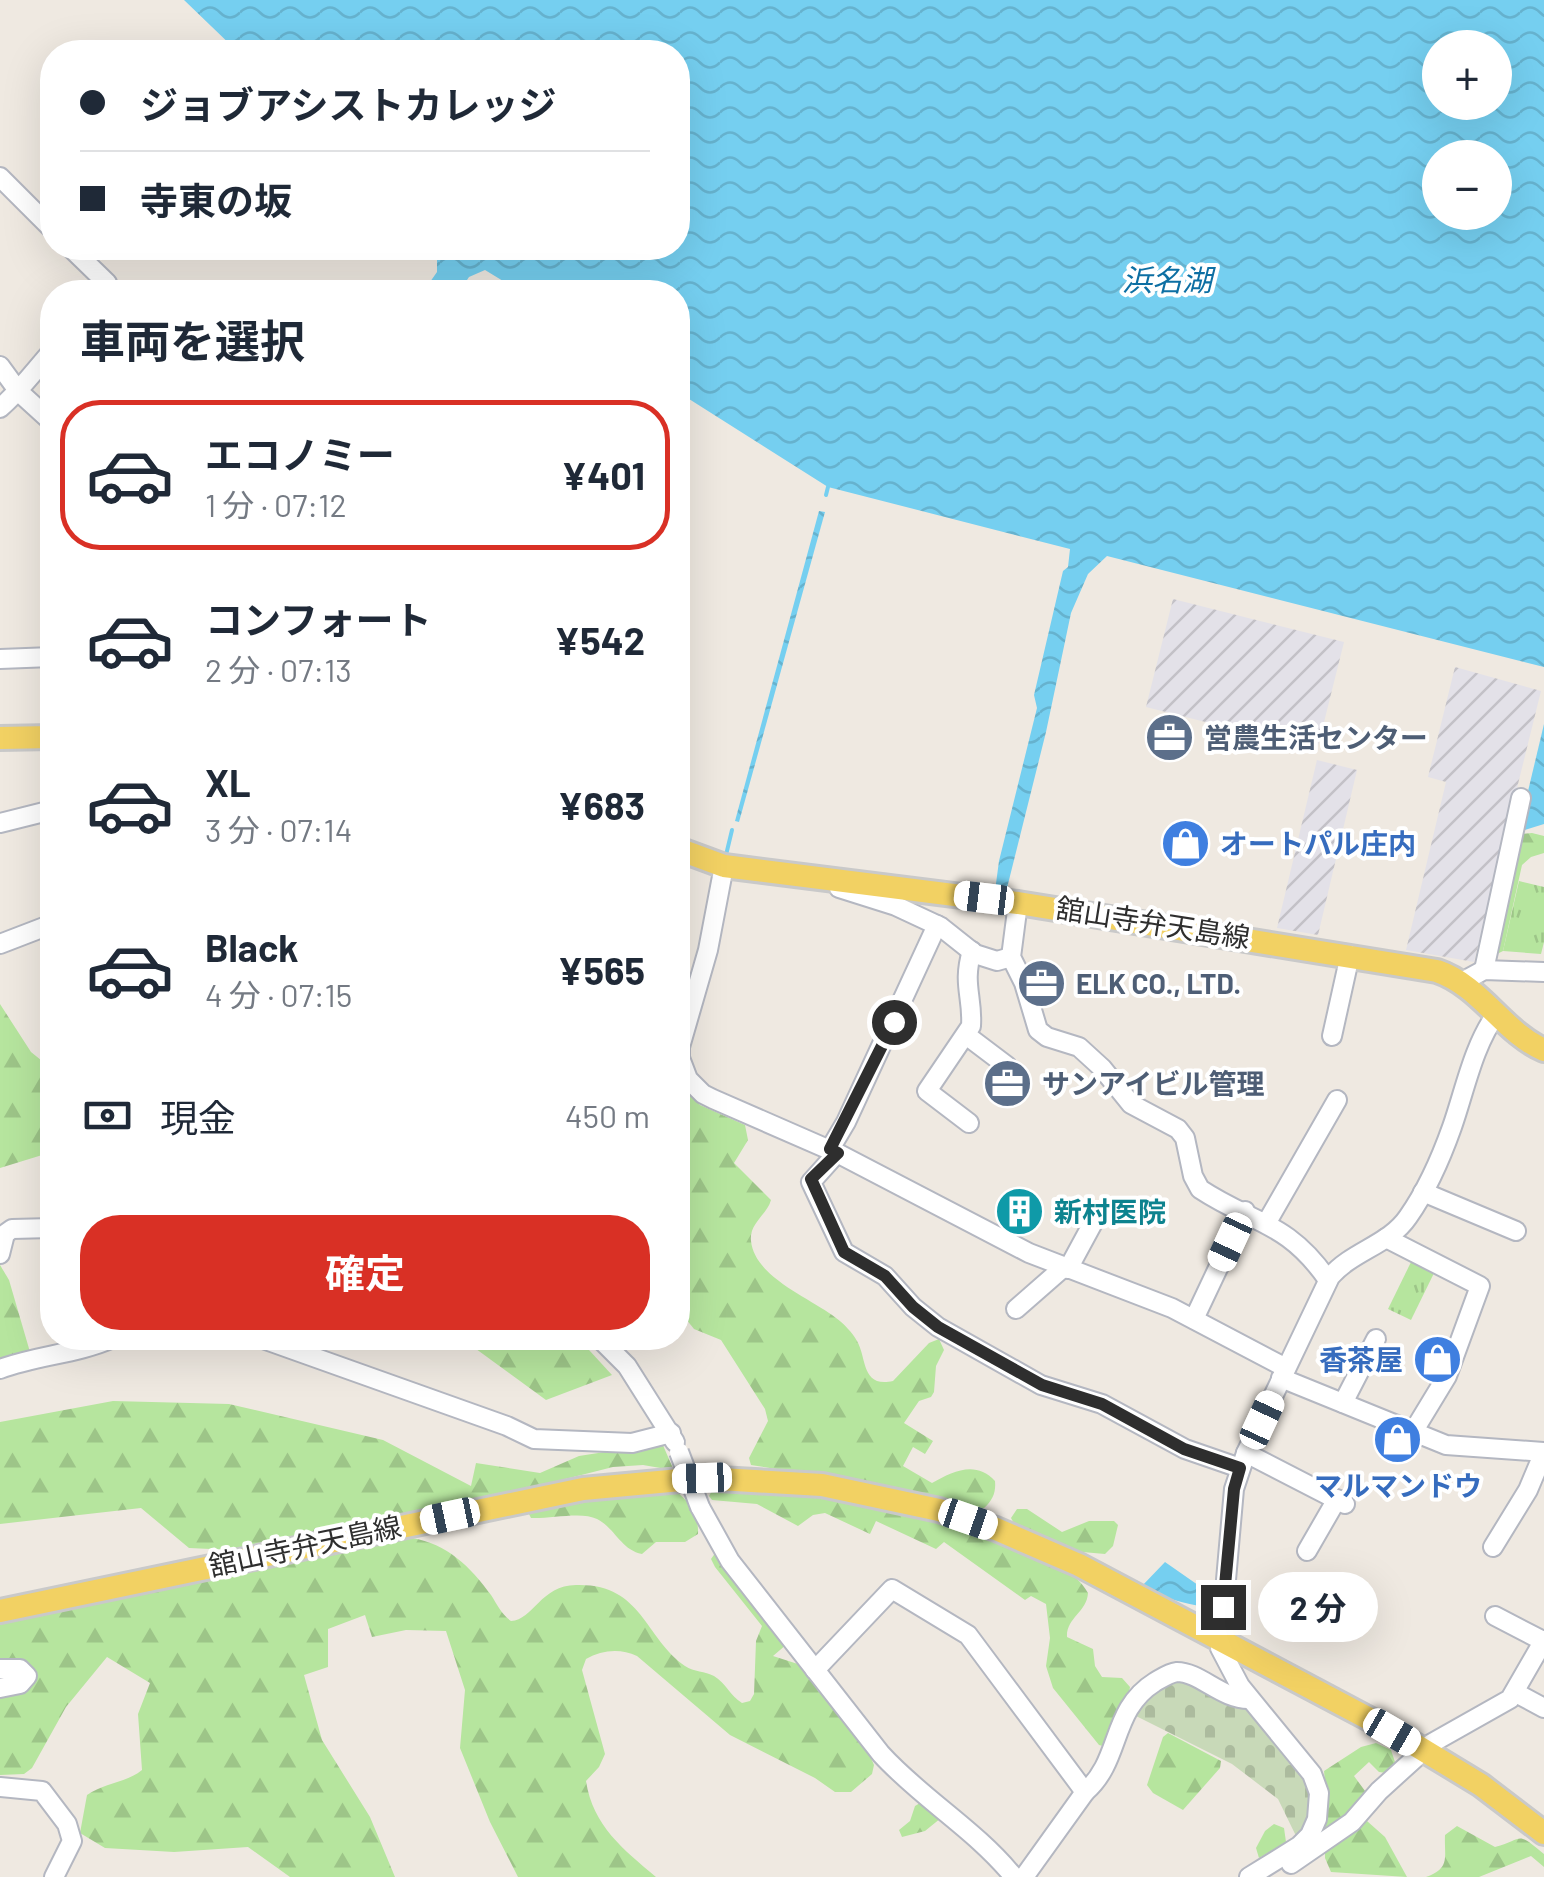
<!DOCTYPE html>
<html lang="ja">
<head>
<meta charset="utf-8">
<style>
	:root { --surface:#fff; --page:#f6f6f7; --text:#1f2937; --muted:#747a83; --line:#e0e1e3; --accent:#d93025 }
	body { margin:0; font-family:Barlow,"Noto Sans JP",sans-serif; background:var(--page); color:var(--text); height:100vh; display:flex; flex-direction:column; font-size:38px; white-space:nowrap }
	* { box-sizing:border-box; margin:0 }
	p { font-size:32px; color:var(--muted) }
	.icon { flex:none; width:55px; height:55px; fill:none; stroke:currentColor; stroke-width:2; stroke-linecap:round; stroke-linejoin:round }
	.map { position:relative; flex:1; overflow:hidden }
	.panel { position:absolute; left:40px; top:280px; width:650px; height:1070px; display:flex; flex-direction:column; background:var(--surface); border-radius:40px; box-shadow:0 10px 40px #0002 }
	.panel>* { flex:none }
	.banner { position:absolute; left:40px; top:40px; width:650px; height:220px; border-radius:40px; box-shadow:0 10px 40px #0002; display:grid; align-content:center; height:220px; padding:0 40px; background:var(--surface) }
	.tools { position:absolute; left:1422px; top:30px; display:grid; gap:20px }
	.tools a { display:grid; place-items:center; width:90px; height:90px; border-radius:50%; background:var(--surface); box-shadow:0 10px 40px #0002; font-size:50px }
	.end { position:absolute; width:45px; height:45px; margin:-22px; border:12px solid #2e2e2e; background:#fff; box-shadow:0 0 0 5px #fff }
	.from { border-radius:50% }
	.bubble { position:absolute; height:70px; border-radius:35px; background:var(--surface); box-shadow:0 10px 40px #0002; font-size:32px; font-weight:700; line-height:70px; text-align:center }
	.car { position:absolute; width:30px; height:60px; margin:-30px -15px; border-radius:12px; box-shadow:0 0 8px 2px #0007; background:linear-gradient(#fff 24%,#345 0 40%,#fff 0 76%,#345 0 86%,#fff 0) }
	.banner b { display:flex; align-items:center; gap:35px; height:95px; font-size:38px }
	.banner b+b { border-top:2px solid var(--line) }
	.banner i { width:25px; height:25px; background:var(--text) }
	ul { padding:0; list-style:none }
	li { display:flex; align-items:center; gap:30px; height:150px; margin:0 20px 15px; padding:0 20px; border:5px solid transparent; border-radius:40px }
	li div { flex:1 }
	li b { display:block; font-size:38px }
	li em { font-style:normal; font-weight:700 }
	li.selected { border-color:var(--accent) }
	li>.icon { width:90px; height:90px; stroke-width:1.5 }
	h2 { padding:0 40px; font-size:45px; line-height:120px }
	.pay { display:flex; align-items:center; gap:25px; height:110px; padding:0 40px; font-size:38px }
	.pay p { margin-inline-start:auto }
	.button { display:flex; gap:20px; margin-top:auto; padding:20px 40px }
	.button a { flex:1; height:115px; border-radius:40px; background:var(--accent); color:#fff; font-size:40px; font-weight:700; line-height:115px; text-align:center }
	.map>svg:first-child { display:block }
	.industrial { fill:url(#industrial-furrows) }
	.grass { fill:url(#grass-tufts) }
	.forest { fill:url(#forest-firs) }
	.cemetery { fill:url(#cemetery-stones) }
	.water { fill:url(#water-waves); fill-rule:evenodd }
	.lines { fill:none; stroke-linecap:round; stroke-linejoin:round }
	.stream { stroke:#75cff0; stroke-width:4 }
	.minor-casing { stroke:#b4b7c1; stroke-width:22 }
	.major-casing { stroke:#c9c9c9; stroke-width:28 }
	.minor { stroke:#fff; stroke-width:18 }
	.major { stroke:#f2d163; stroke-width:22 }
	.minor-bridge-casing { stroke:#b4b7c1; stroke-width:22; stroke-linecap:butt }
	.minor-bridge { stroke:#fff; stroke-width:18 }
	.route { stroke:#2e2e2e; stroke-width:12 }
	.labels { text-anchor:middle; stroke-width:8; stroke-linejoin:round; paint-order:stroke }
	.service-label { font-size:28px; font-weight:bold; fill:#4e5e75; stroke:#fff; text-anchor:start }
	.shop-label { font-size:28px; font-weight:bold; fill:#366cbe; stroke:#fff; text-anchor:start }
	.street-label { font-size:28px; fill:#2e2e2e; stroke:#fff }
	.culture-label { font-size:28px; font-weight:bold; fill:#0d838f; stroke:#fff; text-anchor:start }
	.water-label { font-size:30px; font-style:italic; fill:#0d6fa3; stroke:#fff }
</style>
</head>
<body>
<div class="map">
<svg width="1544" height="1877" viewBox="0 0 1544 1877">
	<defs>
		<pattern id="industrial-furrows" width="10" height="10" patternUnits="userSpaceOnUse" patternTransform="scale(2.5)"><rect width="10" height="10" fill="#e3e1e8"/><path d="M-1 1l2-2M0 10L10 0M9 11l2-2" fill="none" stroke="#c3c1c7"/></pattern>
		<pattern id="grass-tufts" width="24" height="20" patternUnits="userSpaceOnUse" patternTransform="scale(2.5)"><rect width="24" height="20" fill="#b6e59e"/><path d="M3 7l-1-3M5 7V3M7 7l1-3M15 17l-1-3M17 17v-4M19 17l1-3" fill="none" stroke="#9dc588"/></pattern>
		<pattern id="forest-firs" width="22" height="20" patternUnits="userSpaceOnUse" patternTransform="scale(2.5)"><rect width="22" height="20" fill="#b6e59e"/><path d="M5 1l3.5 6h-7zM16 11l3.5 6h-7z" fill="#9dc588"/></pattern>
		<pattern id="cemetery-stones" width="16" height="16" patternUnits="userSpaceOnUse" patternTransform="scale(2.5)"><rect width="16" height="16" fill="#c8d9b8"/><path d="M2 7V4a2 2 0 0 1 4 0v3zM10 15v-3a2 2 0 0 1 4 0v3z" fill="#acbb9e"/></pattern>
		<pattern id="water-waves" width="16" height="10" patternUnits="userSpaceOnUse" patternTransform="scale(2.5)"><rect width="16" height="10" fill="#75cff0"/><path d="M0 5q4-4 8 0t8 0" fill="none" stroke="#66b2ce"/></pattern>
	</defs>
	<rect width="100%" height="100%" fill="#efe9e1"/>
	<!-- industrial -->
	<g class="industrial">
		<path d="M 1173,599 L 1344,642 L 1317,750 L 1146,707 Z"/>
		<path d="M 1455,667 L 1541,691 L 1474,962 L 1406,950 L 1446,782 L 1428,777 Z"/>
		<path d="M 1317,760 L 1357,770 L 1318,935 L 1277,928 Z"/>
	</g>
	<!-- grass -->
	<g class="grass">
		<path d="M 1519,881 L 1544,887 L 1544,942 L 1541,954 L 1503,951 Z"/>
		<path d="M 1413,1258 L 1436,1269 L 1411,1320 L 1388,1309 Z"/>
	</g>
	<!-- forest -->
	<g class="forest">
		<path d="M 1532,833 L 1544,836 L 1544,853 L 1531,857 L 1522,865 L 1503,951 L 1493,956 L 1522,834 Z"/>
		<path d="M 0,1004 L 31,1052 L 52,1069 L 52,1152 L 0,1168 Z"/>
		<path d="M 678,1081 L 700,1105 L 745,1125 L 748,1140 L 734,1163 L 771,1200 C 767,1215 749,1223 751,1241 C 755,1278 811,1298 836,1318 C 843,1323 853,1333 857,1341 C 867,1358 861,1388 893,1381 L 929,1343 L 939,1339 L 944,1350 L 936,1366 L 934,1392 L 931,1397 L 919,1401 L 904,1423 L 933,1441 L 925,1454 L 913,1447 L 903,1466 L 932,1483 C 953,1471 976,1460 995,1481 C 996,1492 993,1500 984,1508 L 971,1510 L 883,1486 L 751,1465 L 749,1458 L 768,1421 L 765,1409 L 721,1340 L 694,1329 L 678,1309 Z"/>
		<path d="M 0,1265 L 9,1280 L 30,1352 L 0,1362 Z"/>
		<path d="M 461,1338 L 578,1338 L 612,1375 L 546,1400 Z"/>
		<path d="M 113,1401 L 229,1404 L 383,1440 L 471,1486 L 476,1463 L 540,1473 L 579,1456 L 662,1443 L 672,1466 L 672,1470 L 643,1465 L 613,1467 L 458,1506 L 232,1550 L 189,1548 L 141,1508 L 0,1524 L 0,1422 Z"/>
		<path d="M 713,1489 C 829,1493 916,1508 1024,1552 C 1048,1562 1075,1569 1088,1593 C 1087,1612 1066,1618 1067,1637 L 1093,1649 L 1095,1666 L 1102,1677 L 1122,1678 L 1130,1687 L 1128,1698 L 1107,1747 L 1099,1745 L 1053,1688 L 1046,1666 L 1050,1638 L 1046,1604 L 1031,1596 L 1025,1600 L 944,1542 L 936,1549 L 876,1521 L 870,1534 L 825,1513 L 813,1515 L 798,1526 L 757,1504 L 712,1500 L 709,1496 Z"/>
		<path d="M 675,1491 C 689,1500 699,1516 698,1534 L 685,1542 L 656,1542 L 642,1554 C 621,1550 615,1528 597,1519 C 582,1511 550,1519 531,1518 L 529,1514 L 531,1510 L 585,1499 Z"/>
		<path d="M 1017,1509 L 1027,1509 L 1062,1532 L 1089,1521 L 1114,1521 L 1118,1525 L 1113,1546 L 1105,1554 L 1071,1551 L 1016,1527 L 1011,1518 Z"/>
		<path d="M 412,1538 C 447,1544 470,1566 491,1595 C 497,1604 501,1614 511,1621 C 533,1620 541,1585 576,1585 C 642,1583 644,1637 685,1666 C 694,1672 705,1671 714,1676 C 726,1683 730,1696 742,1703 L 750,1701 L 754,1694 L 756,1641 L 762,1626 L 715,1567 L 711,1559 L 716,1552 L 787,1644 L 773,1656 L 804,1666 L 864,1742 L 874,1765 L 872,1774 L 851,1792 L 835,1792 L 815,1778 L 730,1735 L 637,1656 C 620,1648 602,1650 586,1659 L 582,1670 L 605,1754 L 599,1767 L 586,1781 C 593,1826 623,1849 656,1877 L 518,1877 L 490,1822 L 460,1748 L 465,1690 L 446,1631 L 406,1630 L 372,1637 L 365,1615 L 328,1629 L 328,1667 L 304,1675 L 322,1740 L 370,1817 L 395,1877 L 290,1877 L 248,1847 L 174,1852 L 105,1848 L 80,1833 L 87,1795 C 104,1783 126,1783 142,1770 L 138,1714 L 150,1683 L 107,1657 L 66,1707 L 32,1768 L 24,1774 L 0,1775 L 0,1622 L 392,1539 Z"/>
		<path d="M 1168,1733 L 1221,1761 L 1220,1768 L 1183,1810 L 1153,1793 L 1147,1785 L 1163,1737 Z"/>
		<path d="M 1376,1743 L 1391,1750 L 1396,1765 L 1386,1773 L 1379,1772 L 1369,1762 L 1354,1776 L 1368,1795 L 1350,1819 L 1320,1834 L 1326,1792 L 1324,1771 L 1361,1747 Z"/>
		<path d="M 920,1803 L 925,1803 L 941,1818 L 925,1831 L 902,1837 L 899,1830 L 910,1821 L 915,1806 Z"/>
		<path d="M 1367,1821 L 1385,1837 L 1407,1877 L 1331,1872 L 1325,1858 L 1325,1848 L 1361,1822 Z"/>
		<path d="M 1274,1824 L 1284,1828 L 1286,1842 L 1259,1858 L 1256,1848 L 1265,1831 Z"/>
		<path d="M 1457,1826 L 1495,1847 C 1525,1839 1515,1830 1544,1854 L 1544,1867 L 1531,1856 L 1479,1877 L 1426,1877 C 1451,1868 1444,1857 1445,1835 Z"/>
	</g>
	<!-- cemetery -->
	<path class="cemetery" d="M 1183,1678 L 1245,1708 L 1306,1782 C 1312,1801 1310,1821 1296,1836 L 1278,1799 L 1232,1764 L 1130,1713 L 1144,1693 Z"/>
	<!-- water -->
	<g class="water">
		<path d="M 184,0 L 1544,0 L 1544,667 L 1107,556 L 1088,574 L 1071,613 L 1046,732 L 1006,892 L 995,891 L 999,861 L 1037,708 L 1034,695 L 1063,571 L 1068,567 L 1070,549 L 828,487 L 678,392 L 678,292 L 521,292 L 485,270 L 469,277 L 459,292 L 423,292 L 437,272 L 437,248 L 678,248 L 678,52 L 238,52 ZM 1440,48 L 1495,48 L 1495,102 L 1440,102 ZM 1440,158 L 1495,158 L 1495,212 L 1440,212 Z"/>
		<path d="M 819,511 L 825,512 L 739,822 L 735,821 Z"/>
		<path d="M 1544,724 L 1544,824 L 1522,831 L 1519,829 Z"/>
		<path d="M 1165,1562 L 1208,1592 L 1207,1608 C 1183,1602 1163,1599 1141,1587 Z"/>
	</g>
	<g class="lines">
		<!-- stream -->
		<g class="stream">
			<path d="M 826,495 L 828,487"/>
			<path d="M 726,855 L 732,830"/>
		</g>
		<defs>
			<g id="minor">
				<path d="M 0,177 L 52,229"/>
				<path d="M 71,248 L 107,283 L 106,292"/>
				<path d="M 0,366 L 19,392 L 52,422"/>
				<path d="M 0,408 C 20,391 35,370 52,351"/>
				<path d="M 0,659 L 52,657"/>
				<path d="M 0,823 L 52,810"/>
				<path d="M 724,866 L 708,950 L 680,1047 L 680,1058 L 688,1079 L 703,1094 L 713,1099 L 839,1154 L 1029,1253 L 1172,1308 L 1286,1368"/>
				<path d="M 839,888 L 896,906 L 941,927 L 975,954 L 997,961 L 1011,957"/>
				<path d="M 1018,903 L 1011,957 L 1024,983 L 1038,1030 L 1047,1037 L 1079,1047 L 1102,1068 L 1131,1104 L 1178,1129 L 1185,1138 L 1193,1176 L 1200,1189 C 1253,1224 1287,1221 1328,1280"/>
				<path d="M 0,944 L 52,924"/>
				<path d="M 1484,970 L 1521,798"/>
				<path d="M 1460,983 L 1484,970 L 1544,972"/>
				<path d="M 966,1035 L 1007,1066"/>
				<path d="M 1332,1036 L 1350,955"/>
				<path d="M 969,1123 L 927,1091 L 971,1026 C 973,997 962,984 972,951"/>
				<path d="M 830,1149 L 846,1122 L 937,925"/>
				<path d="M 837,1153 L 811,1182 L 844,1252 L 885,1276 L 913,1307 L 938,1327 L 1041,1385 L 1102,1404 L 1185,1449 L 1240,1468"/>
				<path d="M 1423,1192 L 1516,1231"/>
				<path d="M 1066,1208 L 1090,1216 L 1094,1221 L 1068,1269"/>
				<path d="M 1267,1222 L 1337,1100"/>
				<path d="M 1386,1238 L 1480,1286 L 1447,1376 L 1413,1432"/>
				<path d="M 0,1254 L 5,1234 L 12,1229 L 52,1228"/>
				<path d="M 1016,1309 L 1064,1267"/>
				<path d="M 1194,1319 L 1245,1211"/>
				<path d="M 260,1338 L 507,1426 L 534,1439 L 632,1443 L 671,1433"/>
				<path d="M 599,1338 L 627,1366 L 675,1442"/>
				<path d="M 0,1369 C 38,1355 77,1354 113,1338"/>
				<path d="M 1281,1378 L 1446,1445 L 1544,1452"/>
				<path d="M 1343,1403 L 1376,1339"/>
				<path d="M 1246,1453 L 1345,1504"/>
				<path d="M 700,1507 L 730,1561 L 881,1754 C 922,1799 975,1829 1014,1877"/>
				<path d="M 1493,1547 L 1528,1490 L 1544,1452"/>
				<path d="M 1307,1551 L 1337,1499"/>
				<path d="M 1495,1616 L 1543,1641"/>
				<path d="M 0,1669 L 20,1669 L 27,1676 L 20,1684 L 0,1688"/>
				<path d="M 815,1670 L 892,1589 L 968,1635 L 1085,1792 L 1024,1877"/>
				<path d="M 1516,1693 L 1544,1708"/>
				<path d="M 0,1787 L 42,1791 L 67,1824 L 72,1841 L 54,1877"/>
				<path d="M 1085,1792 C 1122,1760 1110,1710 1155,1682 C 1162,1678 1169,1673 1177,1672 C 1200,1672 1222,1700 1250,1699"/>
				<path d="M 1291,1864 L 1352,1822 L 1379,1791 L 1432,1743 L 1510,1699 L 1544,1640"/>
				<path d="M 1249,1877 L 1299,1846 L 1310,1835 L 1317,1819 L 1319,1793 L 1312,1774 L 1240,1686 L 1220,1648 L 1234,1489 L 1246,1453 L 1330,1277 C 1352,1251 1389,1245 1408,1217 C 1427,1190 1441,1158 1452,1127 C 1465,1090 1473,1046 1497,1013"/>
			</g>
			<g id="major">
				<path d="M 0,738 L 52,737"/>
				<path d="M 678,849 L 724,866 L 1018,903 L 1437,971 C 1481,986 1503,1032 1544,1050"/>
				<path d="M 0,1611 L 583,1489 L 702,1478 L 822,1485 L 939,1510 L 996,1529 L 1079,1565 L 1392,1731 L 1481,1785 L 1544,1833"/>
			</g>
		</defs>
		<!-- minor casing -->
		<use href="#minor" class="minor-casing"/>
		<!-- major casing -->
		<use href="#major" class="major-casing"/>
		<!-- minor -->
		<use href="#minor" class="minor"/>
		<!-- major -->
		<use href="#major" class="major"/>
		<defs>
			<path id="minor-bridge" d="M 679,1452 L 700,1507"/>
		</defs>
		<!-- minor-bridge casing -->
		<use href="#minor-bridge" class="minor-bridge-casing"/>
		<!-- minor-bridge -->
		<use href="#minor-bridge" class="minor-bridge"/>
	</g>
	<g class="lines">
		<!-- route -->
		<path class="route" d="M 894,1022 L 830,1149 L 838,1153 L 811,1179 L 844,1252 L 885,1276 L 913,1307 L 938,1327 L 1042,1385 L 1102,1404 L 1184,1449 L 1240,1468 L 1234,1489 L 1223,1607"/>
	</g>
	<!-- icons -->
	<defs>
		<symbol id="office-disc" viewBox="-11 -11 22 22"><circle r="9.5" fill="#5c6f8a" stroke="#fff"/><path d="M-6-3h4V-5.5h4V-3h4V5H-6ZM-1-4.5V-3h2v-1.5ZM-6 0V1H6V0Z" fill="#fff"/></symbol>
		<symbol id="shop-disc" viewBox="-11 -11 22 22"><circle r="9.5" fill="#3f7fe0" stroke="#fff"/><path d="M-5-2.5h2.3a2.7 3.5 0 0 1 5.4 0H5L5.5 6h-11ZM-1.5-2.5h3a1.5 2.3 0 0 0-3 0Z" fill="#fff"/></symbol>
		<symbol id="building-disc" viewBox="-11 -11 22 22"><circle r="9.5" fill="#0f9aa8" stroke="#fff"/><path d="M-4-6H4V6H1V3H-1V6H-4ZM-2.5-4.3h1.7v1.8h-1.7ZM.8-4.3h1.7v1.8H.8ZM-2.5-1h1.7V.8h-1.7ZM.8-1h1.7V.8H.8Z" fill="#fff"/></symbol>
	</defs>
	<g fill-rule="evenodd">
		<use href="#office-disc" x="1142" y="710" width="55" height="55"/>
		<use href="#shop-disc" x="1158" y="816" width="55" height="55"/>
		<use href="#office-disc" x="1014" y="956" width="55" height="55"/>
		<use href="#office-disc" x="980" y="1056" width="55" height="55"/>
		<use href="#building-disc" x="992" y="1184" width="55" height="55"/>
		<use href="#shop-disc" x="1410" y="1332" width="55" height="55"/>
		<use href="#shop-disc" x="1370" y="1412" width="55" height="55"/>
	</g>
	<g class="labels">
		<!-- service labels -->
		<g class="service-label">
			<text x="1204" y="748">営農生活センター</text>
			<text x="1076" y="994">ELK CO., LTD.</text>
			<text x="1042" y="1094">サンアイビル管理</text>
		</g>
		<!-- shop labels -->
		<g class="shop-label">
			<text x="1220" y="854">オートパル庄内</text>
			<text x="1403" y="1370" text-anchor="end">香茶屋</text>
			<text x="1398" y="1496" text-anchor="middle">マルマンドウ</text>
		</g>
		<!-- street labels -->
		<g class="street-label">
			<text transform="translate(1153 923) rotate(9)" y="10">舘山寺弁天島線</text>
			<text transform="translate(305 1546) rotate(-12)" y="10">舘山寺弁天島線</text>
		</g>
		<!-- culture labels -->
		<g class="culture-label">
			<text x="1054" y="1222">新村医院</text>
		</g>
		<!-- water labels -->
		<g class="water-label">
			<text x="1167" y="291">浜名湖</text>
		</g>
	</g>
</svg>
<div class="tools">
<a>+</a>
<a>−</a>
</div>
<i class="end from" style="left:894px;top:1022px"></i>
<i class="end" style="left:1223px;top:1607px"></i>
<div class="bubble" style="left:1258px;top:1572px;width:120px">2 分</div>
<i class="car" style="left:984px;top:898px;rotate:277deg"></i>
<i class="car" style="left:1230px;top:1242px;rotate:205deg"></i>
<i class="car" style="left:1262px;top:1420px;rotate:25deg"></i>
<i class="car" style="left:702px;top:1478px;rotate:268deg"></i>
<i class="car" style="left:450px;top:1516px;rotate:258deg"></i>
<i class="car" style="left:968px;top:1519px;rotate:109deg"></i>
<i class="car" style="left:1392px;top:1732px;rotate:120deg"></i>
<div class="banner">
<b><i class="from"></i>ジョブアシストカレッジ</b>
<b><i></i>寺東の坂</b>
</div>
<section class="panel">
<h2>車両を選択</h2>
<ul>
<li class="selected"><svg class="icon" aria-label="car" viewBox="0 0 24 24"><path d="M5 17H2v-5l4-1 3-4h7l3 4 3 1v5h-3M9 17h6M6 11h13"/><circle cx="7" cy="17" r="2"/><circle cx="17" cy="17" r="2"/></svg><div><b>エコノミー</b><p>1 分 · 07:12</p></div><em>¥401</em></li>
<li><svg class="icon" aria-label="car" viewBox="0 0 24 24"><path d="M5 17H2v-5l4-1 3-4h7l3 4 3 1v5h-3M9 17h6M6 11h13"/><circle cx="7" cy="17" r="2"/><circle cx="17" cy="17" r="2"/></svg><div><b>コンフォート</b><p>2 分 · 07:13</p></div><em>¥542</em></li>
<li><svg class="icon" aria-label="car" viewBox="0 0 24 24"><path d="M5 17H2v-5l4-1 3-4h7l3 4 3 1v5h-3M9 17h6M6 11h13"/><circle cx="7" cy="17" r="2"/><circle cx="17" cy="17" r="2"/></svg><div><b>XL</b><p>3 分 · 07:14</p></div><em>¥683</em></li>
<li><svg class="icon" aria-label="car" viewBox="0 0 24 24"><path d="M5 17H2v-5l4-1 3-4h7l3 4 3 1v5h-3M9 17h6M6 11h13"/><circle cx="7" cy="17" r="2"/><circle cx="17" cy="17" r="2"/></svg><div><b>Black</b><p>4 分 · 07:15</p></div><em>¥565</em></li>
</ul>
<div class="pay"><svg class="icon" aria-label="cash" viewBox="0 0 24 24"><path d="M3 7h18v10H3z"/><circle cx="12" cy="12" r="2"/></svg>現金<p>450 m</p></div>
<div class="button"><a>確定</a></div>
</section>
</div>
</body>
</html>
